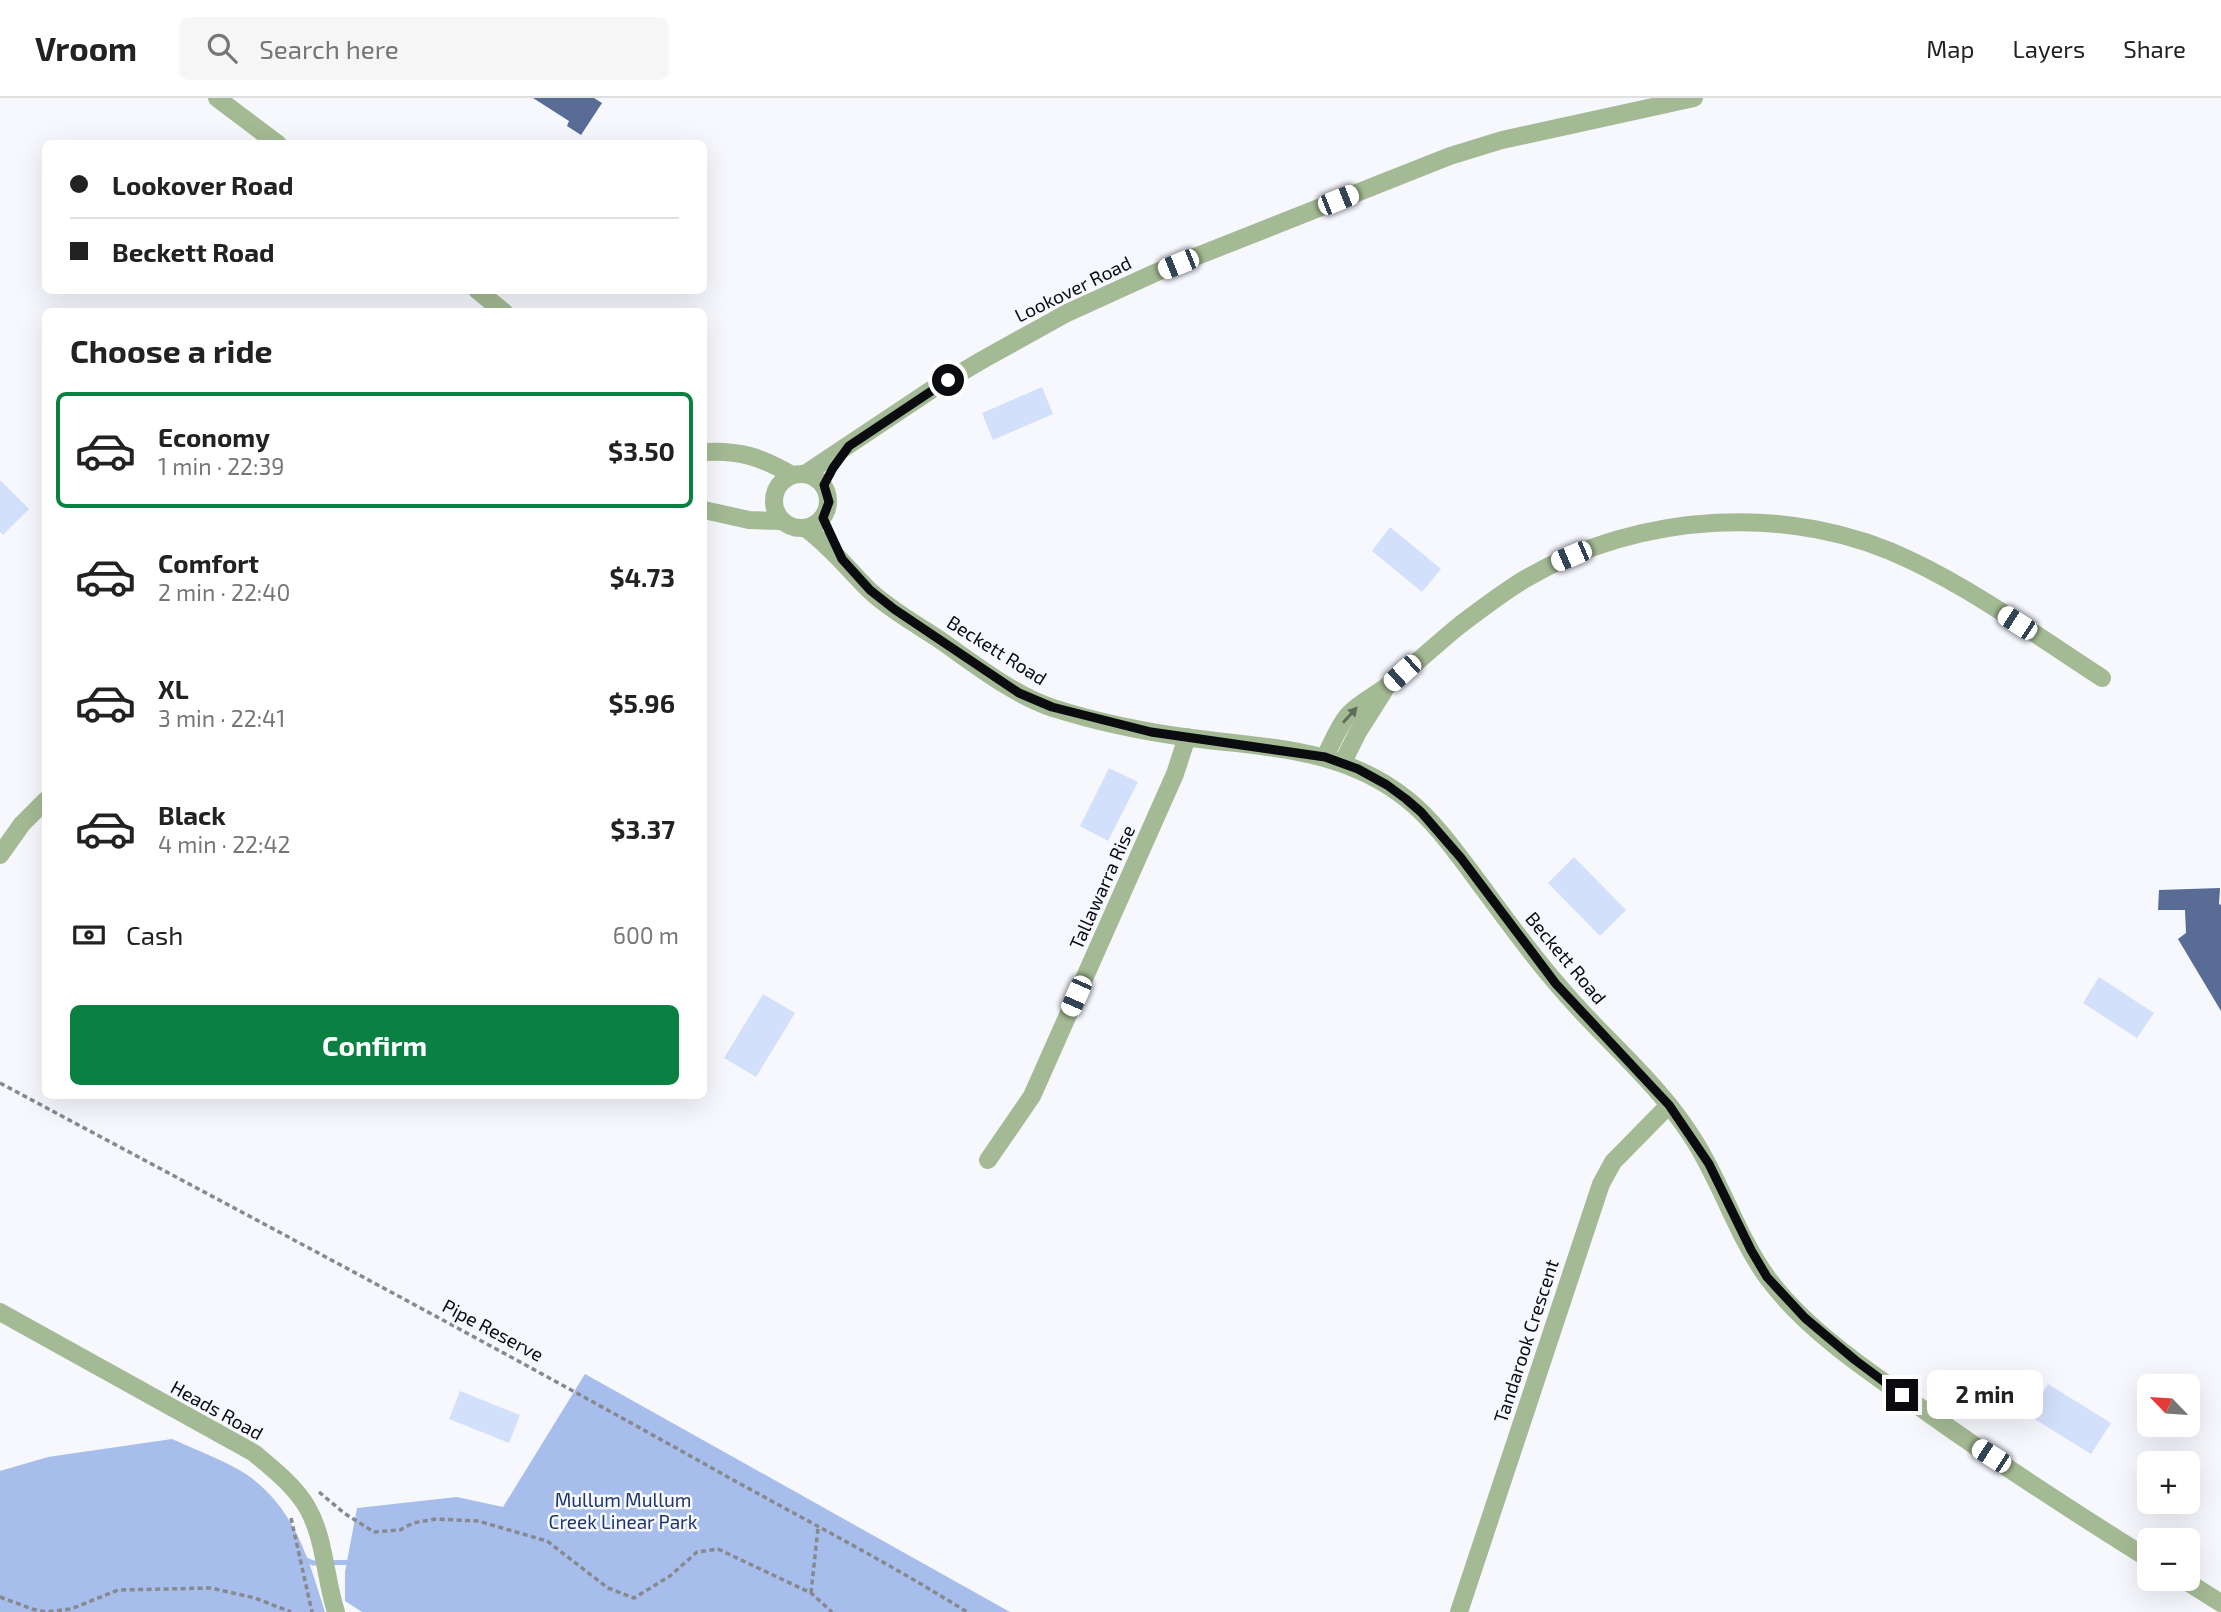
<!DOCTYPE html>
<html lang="en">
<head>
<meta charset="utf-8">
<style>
	:root { --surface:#fff; --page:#f6f6f6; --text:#222; --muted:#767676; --line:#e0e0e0; --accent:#0b8043 }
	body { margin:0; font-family:"Exo 2",sans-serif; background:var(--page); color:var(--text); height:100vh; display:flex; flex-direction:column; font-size:26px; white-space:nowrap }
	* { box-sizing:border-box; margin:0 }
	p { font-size:23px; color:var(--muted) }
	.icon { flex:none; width:38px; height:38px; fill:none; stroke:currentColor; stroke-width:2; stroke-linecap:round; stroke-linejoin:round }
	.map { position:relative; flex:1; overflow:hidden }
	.sheet { position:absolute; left:42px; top:210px; width:665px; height:791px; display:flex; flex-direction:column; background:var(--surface); border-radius:10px; box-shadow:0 7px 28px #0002 }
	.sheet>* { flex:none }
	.hud { position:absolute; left:42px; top:42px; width:665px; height:154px; border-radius:10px; box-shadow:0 7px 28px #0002; display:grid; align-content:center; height:154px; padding:0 28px; background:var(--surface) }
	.needle { width:46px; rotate:295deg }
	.fabs { position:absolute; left:2137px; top:1276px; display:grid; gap:14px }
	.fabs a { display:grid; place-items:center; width:63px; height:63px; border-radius:10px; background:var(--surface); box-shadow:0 7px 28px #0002; font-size:35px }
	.end { position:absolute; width:32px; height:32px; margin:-16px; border:9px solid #0a0c10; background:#fff; box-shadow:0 0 0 4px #fff }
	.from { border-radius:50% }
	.bubble { position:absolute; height:49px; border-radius:10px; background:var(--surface); box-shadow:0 7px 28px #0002; font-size:23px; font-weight:700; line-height:49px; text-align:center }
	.car { position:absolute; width:21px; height:42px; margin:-21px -10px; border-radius:9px; box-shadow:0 0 5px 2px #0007; background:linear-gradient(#fff 24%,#345 0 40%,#fff 0 76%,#345 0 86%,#fff 0) }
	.hud b { display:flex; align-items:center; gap:24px; height:66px; font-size:26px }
	.hud b+b { border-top:2px solid var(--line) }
	.hud i { width:18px; height:18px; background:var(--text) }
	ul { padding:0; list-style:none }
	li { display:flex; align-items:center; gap:21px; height:116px; margin:0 14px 10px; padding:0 14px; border:4px solid transparent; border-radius:10px }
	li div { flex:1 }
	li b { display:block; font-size:26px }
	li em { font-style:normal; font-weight:700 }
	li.active { border-color:var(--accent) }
	li>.icon { width:63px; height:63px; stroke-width:1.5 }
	h2 { padding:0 28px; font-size:32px; line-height:84px }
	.pay { display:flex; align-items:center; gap:18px; height:77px; padding:0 28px; font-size:26px }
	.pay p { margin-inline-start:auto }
	.cta { display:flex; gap:14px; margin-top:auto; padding:14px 28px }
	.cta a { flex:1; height:80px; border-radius:10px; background:var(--accent); color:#fff; font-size:28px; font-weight:700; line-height:80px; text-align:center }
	header { display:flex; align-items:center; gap:42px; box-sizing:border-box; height:98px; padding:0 35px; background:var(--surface); border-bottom:2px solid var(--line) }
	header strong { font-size:33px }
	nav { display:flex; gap:38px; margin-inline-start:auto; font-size:24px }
	.search { width:490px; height:63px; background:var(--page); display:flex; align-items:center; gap:18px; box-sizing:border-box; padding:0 24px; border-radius:10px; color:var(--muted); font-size:26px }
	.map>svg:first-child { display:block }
	.green { fill:#d3e0fb }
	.forest { fill:#a7bdeb }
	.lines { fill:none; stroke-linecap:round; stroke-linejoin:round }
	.stream { stroke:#a7bdec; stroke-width:5 }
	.building { fill:#586c96 }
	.path { stroke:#87898e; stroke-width:3.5; stroke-dasharray:5 3.5; stroke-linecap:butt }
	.street { stroke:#a4ba94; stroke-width:18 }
	.oneway { fill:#5f6c59 }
	.route { stroke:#0a0c10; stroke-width:9 }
	.labels { text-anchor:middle; stroke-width:5; stroke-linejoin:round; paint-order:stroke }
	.street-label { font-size:19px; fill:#0a0c10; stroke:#f6f8fe }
	.park-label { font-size:19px; fill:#1e356c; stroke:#f6f8fe }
</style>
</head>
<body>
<header>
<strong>Vroom</strong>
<div class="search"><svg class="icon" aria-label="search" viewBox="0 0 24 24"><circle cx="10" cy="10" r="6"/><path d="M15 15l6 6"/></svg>Search here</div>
<nav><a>Map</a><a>Layers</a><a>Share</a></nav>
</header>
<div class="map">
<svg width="2221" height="1514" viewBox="0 0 2221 1514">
	<rect width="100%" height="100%" fill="#f6f8fe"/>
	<!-- green -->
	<g class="green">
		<path d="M 1042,289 L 1053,316 L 993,342 L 982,315 Z"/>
		<path d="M 0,382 L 29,411 L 3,437 L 0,434 Z"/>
		<path d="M 1390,429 L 1441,471 L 1422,494 L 1372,453 Z"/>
		<path d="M 1109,670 L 1138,684 L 1108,743 L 1080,728 Z"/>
		<path d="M 1574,759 L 1626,812 L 1600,838 L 1548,785 Z"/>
		<path d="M 2099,879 L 2154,915 L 2137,940 L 2083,905 Z"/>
		<path d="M 763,896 L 795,915 L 756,979 L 724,960 Z"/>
		<path d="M 2048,1286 L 2111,1325 L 2091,1356 L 2028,1317 Z"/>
		<path d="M 460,1293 L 520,1317 L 509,1345 L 449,1321 Z"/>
	</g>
	<!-- forest -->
	<g class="forest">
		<path d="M 585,1276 L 1010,1514 L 362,1514 L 345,1503 L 345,1474 L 357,1410 L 457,1399 L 503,1409 Z"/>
		<path d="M 172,1341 C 196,1352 224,1362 246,1376 C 295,1410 308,1460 325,1514 L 0,1514 L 0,1373 L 48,1359 Z"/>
	</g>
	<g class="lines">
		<!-- stream -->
		<path class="stream" d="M 0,1459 L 104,1429 L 137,1426 L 171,1408 L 202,1403 L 275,1448 L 313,1465 L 428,1463 L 642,1514"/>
	</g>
	<!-- building -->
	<g class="building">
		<path d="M 533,0 L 594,0 L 602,5 L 581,37 L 567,28 L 569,23 Z"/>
		<path d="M 2220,790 L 2219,806 L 2221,807 L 2221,913 L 2178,841 L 2186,835 L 2185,812 L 2158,812 L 2159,792 Z"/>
	</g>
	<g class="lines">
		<!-- path -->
		<g class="path">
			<path d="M 0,985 C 243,1115 486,1243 726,1378 C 807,1423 889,1465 967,1514"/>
			<path d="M 319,1394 L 344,1415 L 374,1434 L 400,1432 L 413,1425 L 436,1421 L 478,1423 L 547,1443 L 608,1490 L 634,1500 L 670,1478 L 697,1454 L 718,1451 L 811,1495 L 832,1514"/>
			<path d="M 291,1420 L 312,1514"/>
			<path d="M 811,1495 L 818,1430"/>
			<path d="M 0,1499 L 32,1511 L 46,1514 L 71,1511 L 118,1492 L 211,1490 L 255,1500 L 291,1514"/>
		</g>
		<!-- street -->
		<g class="street">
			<path d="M 217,0 L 278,46"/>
			<path d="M 477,192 L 504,214"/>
			<path d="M 704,354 C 740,352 761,359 792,377"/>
			<circle cx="801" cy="403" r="27"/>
			<path d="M 805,376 L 931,292 L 984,261 L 1067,215 L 1157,174 L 1450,58 L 1502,42 L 1694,0"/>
			<path d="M 704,412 L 749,422 L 782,423"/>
			<path d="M 805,430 C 830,448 847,470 868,491 C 889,511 916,526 940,542 C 976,567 1012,596 1053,610 C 1097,624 1146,634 1191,640 C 1269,650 1344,650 1408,702 C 1435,724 1456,754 1477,782 C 1503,817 1529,854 1558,887 C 1601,939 1655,981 1692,1039 C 1721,1083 1736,1136 1767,1179 C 1805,1231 1869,1274 1921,1310 C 1995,1363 2072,1413 2149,1461"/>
			<path d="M 1325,659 C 1332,645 1338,629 1348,617 C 1359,605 1374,598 1386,589 C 1412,570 1435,547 1460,527 C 1481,511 1502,495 1525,481 C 1639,414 1792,404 1912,463 C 1979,495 2040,540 2102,580"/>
			<path d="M 1343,664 L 1358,634 L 1384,593"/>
			<path d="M 0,757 L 22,726 L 46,702"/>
			<path d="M 988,1062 L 1032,998 L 1175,676 L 1187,639"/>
			<path d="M 0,1214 L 254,1355 C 273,1371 294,1387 307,1409 C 325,1440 325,1480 336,1514"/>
			<path d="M 2181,1480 L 2221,1505"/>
			<path d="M 1459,1514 L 1601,1086 L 1613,1064 L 1669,1007"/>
		</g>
	</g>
	<!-- one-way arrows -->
	<defs><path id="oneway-solid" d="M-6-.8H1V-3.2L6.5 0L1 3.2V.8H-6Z" transform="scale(1.75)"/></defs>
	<use class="oneway" href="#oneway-solid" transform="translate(1350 617) rotate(-48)"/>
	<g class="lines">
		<!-- route -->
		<path class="route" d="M 948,282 L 849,348 L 833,370 L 824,387 L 829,404 L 823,420 L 842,461 L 870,492 L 894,511 L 1019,595 L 1052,609 L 1151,634 L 1325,659 L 1358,671 L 1387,687 L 1406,701 L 1421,714 L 1461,760 L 1556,886 L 1669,1007 L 1709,1066 L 1751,1152 L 1767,1179 L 1805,1220 L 1855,1262 L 1902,1297"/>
	</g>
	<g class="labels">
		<!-- street labels -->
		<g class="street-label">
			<text transform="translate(1073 191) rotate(-26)" y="7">Lookover Road</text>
			<text transform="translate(997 552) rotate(32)" y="7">Beckett Road</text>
			<text transform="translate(1102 789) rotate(-66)" y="7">Tallawarra Rise</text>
			<text transform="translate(1566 860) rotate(50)" y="7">Beckett Road</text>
			<text transform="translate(493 1232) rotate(28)" y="7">Pipe Reserve</text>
			<text transform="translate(1526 1243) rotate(-72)" y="7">Tandarook Crescent</text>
			<text transform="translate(217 1312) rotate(29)" y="7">Heads Road</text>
		</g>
		<!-- park labels -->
		<g class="park-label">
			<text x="623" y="1409">Mullum Mullum<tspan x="623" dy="22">Creek Linear Park</tspan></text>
		</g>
	</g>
</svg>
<div class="fabs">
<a><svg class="needle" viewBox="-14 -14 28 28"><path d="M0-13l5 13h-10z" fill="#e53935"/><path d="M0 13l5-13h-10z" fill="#767676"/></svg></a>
<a>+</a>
<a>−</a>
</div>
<i class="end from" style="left:948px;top:282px"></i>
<i class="end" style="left:1902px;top:1297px"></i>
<div class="bubble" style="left:1927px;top:1272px;width:116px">2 min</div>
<i class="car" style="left:1338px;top:102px;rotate:68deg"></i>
<i class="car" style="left:1178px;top:166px;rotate:248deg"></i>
<i class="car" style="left:1571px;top:458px;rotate:247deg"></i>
<i class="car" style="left:2017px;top:525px;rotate:303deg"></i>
<i class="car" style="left:1402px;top:575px;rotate:228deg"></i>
<i class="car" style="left:1076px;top:898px;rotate:204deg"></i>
<i class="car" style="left:1991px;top:1358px;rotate:303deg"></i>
<div class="hud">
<b><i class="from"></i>Lookover Road</b>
<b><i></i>Beckett Road</b>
</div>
<section class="sheet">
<h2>Choose a ride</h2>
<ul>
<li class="active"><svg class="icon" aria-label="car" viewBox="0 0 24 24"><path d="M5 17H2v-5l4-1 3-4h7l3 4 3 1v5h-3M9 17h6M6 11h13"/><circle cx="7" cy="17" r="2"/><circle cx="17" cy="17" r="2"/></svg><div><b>Economy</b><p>1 min · 22:39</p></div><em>$3.50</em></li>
<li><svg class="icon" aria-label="car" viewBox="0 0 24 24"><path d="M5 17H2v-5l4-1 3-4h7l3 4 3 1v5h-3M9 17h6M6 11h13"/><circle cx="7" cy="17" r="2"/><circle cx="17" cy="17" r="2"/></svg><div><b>Comfort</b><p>2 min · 22:40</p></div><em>$4.73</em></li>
<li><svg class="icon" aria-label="car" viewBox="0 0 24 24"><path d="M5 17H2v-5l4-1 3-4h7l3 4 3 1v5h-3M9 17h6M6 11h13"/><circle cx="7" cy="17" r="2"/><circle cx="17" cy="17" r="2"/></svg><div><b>XL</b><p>3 min · 22:41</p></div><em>$5.96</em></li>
<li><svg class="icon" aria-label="car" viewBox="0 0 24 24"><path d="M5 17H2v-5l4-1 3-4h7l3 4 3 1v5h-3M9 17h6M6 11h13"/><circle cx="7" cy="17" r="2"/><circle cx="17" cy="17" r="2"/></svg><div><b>Black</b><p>4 min · 22:42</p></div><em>$3.37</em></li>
</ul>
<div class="pay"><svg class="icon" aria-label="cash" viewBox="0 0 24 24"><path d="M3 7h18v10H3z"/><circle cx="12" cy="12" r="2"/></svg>Cash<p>600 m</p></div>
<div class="cta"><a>Confirm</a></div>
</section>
</div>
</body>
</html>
